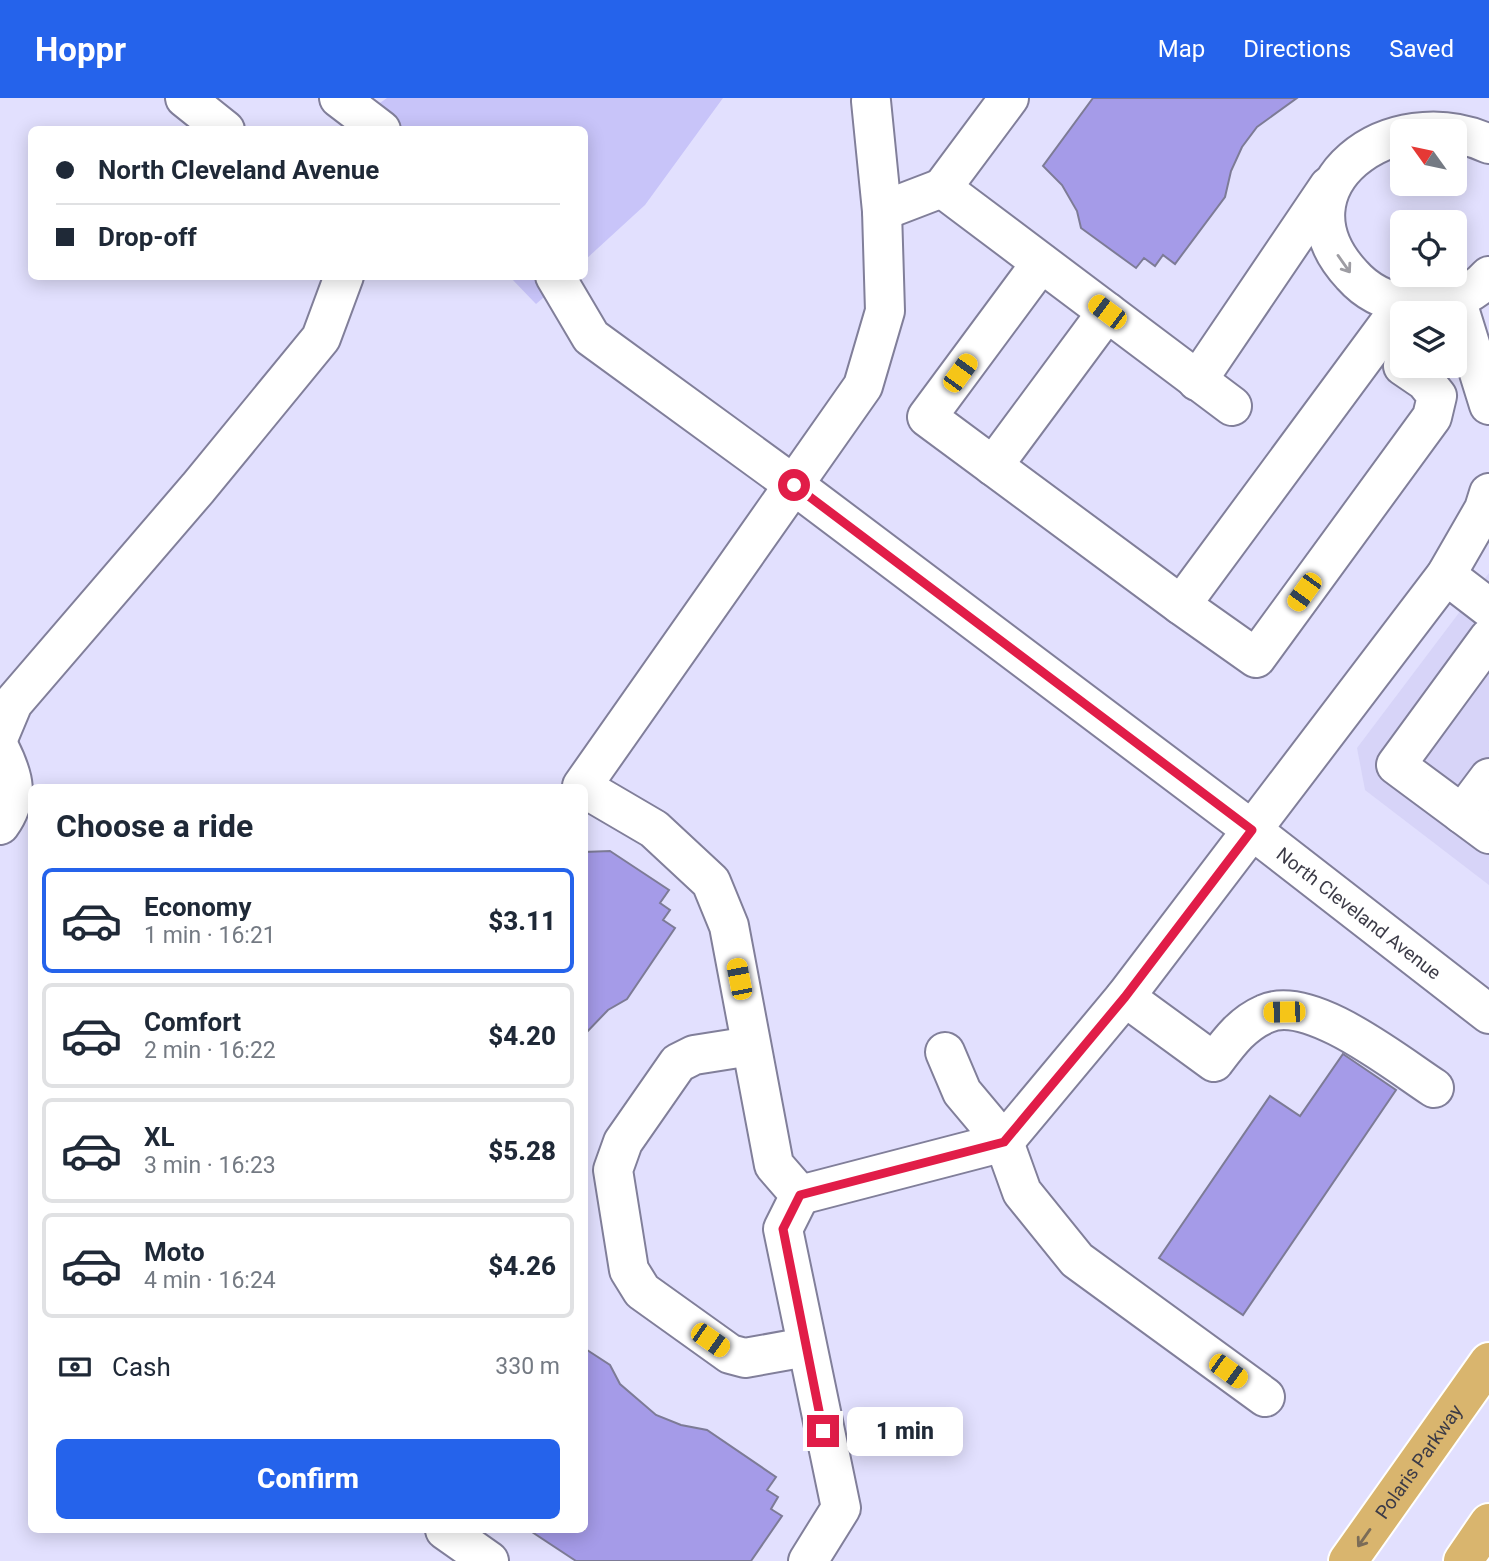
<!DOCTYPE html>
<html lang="en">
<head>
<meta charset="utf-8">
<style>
	:root { --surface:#fff; --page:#f2f2f3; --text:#1f2937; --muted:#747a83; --line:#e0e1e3; --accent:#2563eb }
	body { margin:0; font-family:Roboto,sans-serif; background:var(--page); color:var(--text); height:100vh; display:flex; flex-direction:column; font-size:26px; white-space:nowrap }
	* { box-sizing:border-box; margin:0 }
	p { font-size:23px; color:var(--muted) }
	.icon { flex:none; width:38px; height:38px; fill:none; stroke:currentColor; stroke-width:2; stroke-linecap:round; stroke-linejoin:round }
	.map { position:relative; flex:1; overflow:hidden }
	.panel { position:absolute; left:28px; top:686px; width:560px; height:749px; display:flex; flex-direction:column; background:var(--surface); border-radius:10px; box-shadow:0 4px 18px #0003 }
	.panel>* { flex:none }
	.guide { position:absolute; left:28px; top:28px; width:560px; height:154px; border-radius:10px; box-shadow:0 4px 18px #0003; display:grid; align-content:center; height:154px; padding:0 28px; background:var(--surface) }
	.needle { width:46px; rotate:303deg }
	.fabs { position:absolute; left:1390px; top:21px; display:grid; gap:14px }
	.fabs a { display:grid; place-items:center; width:77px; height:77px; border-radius:10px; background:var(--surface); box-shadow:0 4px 18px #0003; font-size:35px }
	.end { position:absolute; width:32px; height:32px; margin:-16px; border:9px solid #e11d48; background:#fff; box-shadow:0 0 0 4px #fff }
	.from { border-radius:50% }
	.bubble { position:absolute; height:49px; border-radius:10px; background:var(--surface); box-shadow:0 4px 18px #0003; font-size:23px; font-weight:800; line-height:49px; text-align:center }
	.car { position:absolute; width:21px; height:42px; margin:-21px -10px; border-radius:9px; box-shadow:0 0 5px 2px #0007; background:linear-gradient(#f5c518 24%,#345 0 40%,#f5c518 0 76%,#345 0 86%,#f5c518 0) }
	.guide b { display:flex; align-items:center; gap:24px; height:66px; font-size:26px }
	.guide b+b { border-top:2px solid var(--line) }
	.guide i { width:18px; height:18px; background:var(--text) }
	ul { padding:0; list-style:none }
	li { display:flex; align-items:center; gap:21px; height:105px; margin:0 14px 10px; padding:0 14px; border:4px solid var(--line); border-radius:10px }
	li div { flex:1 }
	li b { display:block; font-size:26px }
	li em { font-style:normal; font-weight:800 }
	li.active { border-color:var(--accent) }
	li>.icon { width:63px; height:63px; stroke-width:1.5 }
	h2 { padding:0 28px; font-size:32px; line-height:84px }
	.pay { display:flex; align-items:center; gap:18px; height:77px; padding:0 28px; font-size:26px }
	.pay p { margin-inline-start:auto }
	.button { display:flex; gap:14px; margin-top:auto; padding:14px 28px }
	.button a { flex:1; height:80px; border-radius:10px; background:var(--accent); color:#fff; font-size:28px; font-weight:800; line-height:80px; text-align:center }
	header { display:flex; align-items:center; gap:42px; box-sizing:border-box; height:98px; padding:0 35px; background:var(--accent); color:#fff }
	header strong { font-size:33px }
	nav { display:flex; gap:38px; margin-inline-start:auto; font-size:24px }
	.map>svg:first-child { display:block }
	.built { fill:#d7d4f8 }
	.green { fill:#c8c4f9 }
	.building { fill:#a59be8; stroke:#7d7b96; stroke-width:2 }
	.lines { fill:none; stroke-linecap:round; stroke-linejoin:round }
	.minor-casing { stroke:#817f9a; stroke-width:42 }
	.major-casing { stroke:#fff; stroke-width:42 }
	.minor { stroke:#fff; stroke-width:38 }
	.major { stroke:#d9b56e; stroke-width:38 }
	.oneway { stroke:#9e9da3 }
	.oneway2 { stroke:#7b6c57 }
	.route { stroke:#e11d48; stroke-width:9 }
	.labels { text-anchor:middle; stroke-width:6; stroke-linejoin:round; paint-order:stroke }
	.street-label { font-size:19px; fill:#3c3b47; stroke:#f0effc }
</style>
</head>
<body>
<header>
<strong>Hoppr</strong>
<nav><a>Map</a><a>Directions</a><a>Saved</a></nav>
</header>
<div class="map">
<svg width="1489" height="1463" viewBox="0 0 1489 1463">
	<rect width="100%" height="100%" fill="#e2e0fe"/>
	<!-- built -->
	<path class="built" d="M 1489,475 L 1489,787 L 1365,692 L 1357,650 Z"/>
	<!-- green -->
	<g class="green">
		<path d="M 387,0 L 723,0 L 645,107 L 585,162 L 584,32 L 341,32 Z"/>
		<path d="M 510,179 L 567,179 L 536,206 Z"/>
	</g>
	<!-- building -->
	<g class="building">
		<path d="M 1093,0 L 1297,0 L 1257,29 L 1242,49 L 1231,73 L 1225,99 L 1175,166 L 1163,157 L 1155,168 L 1144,160 L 1136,170 L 1081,130 L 1077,113 L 1062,87 L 1043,68 Z"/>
		<path d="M 610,753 L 669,792 L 660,805 L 670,812 L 663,822 L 675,830 L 627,901 L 608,912 L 584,937 L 584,754 Z"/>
		<path d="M 1343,956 L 1396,992 L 1243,1217 L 1159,1160 L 1270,998 L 1300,1018 Z"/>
		<path d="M 584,1250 L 610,1267 L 620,1286 L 656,1317 L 681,1327 L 707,1332 L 776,1379 L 767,1392 L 778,1399 L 771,1411 L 782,1418 L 751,1463 L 576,1463 L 529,1432 L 584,1432 Z"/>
	</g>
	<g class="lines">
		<defs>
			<g id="minor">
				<path d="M 185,0 L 225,32"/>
				<path d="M 339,0 L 381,32"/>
				<path d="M 1489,46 C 1390,0 1271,90 1352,177 C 1367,194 1385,203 1407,206 C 1437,210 1469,201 1489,178"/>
				<path d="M 942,90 L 1009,0"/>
				<path d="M 882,113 L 942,90 L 1232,308"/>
				<path d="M 1041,165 L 927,319 L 1181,507 L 1404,205"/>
				<path id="s1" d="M 555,178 L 591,239 L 794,387 L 1252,732 L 1489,916"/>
				<path d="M 1456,201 L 1489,307"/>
				<path d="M 1197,283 L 1329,88"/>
				<path d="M 993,368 L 1107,214"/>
				<path d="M 1446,477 L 1489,510"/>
				<path d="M 1181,507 L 1256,560 L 1432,319 L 1437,298 L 1425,283 L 1403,268"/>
				<path d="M 1489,540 L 1396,667 L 1489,736"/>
				<path d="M 0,636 L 13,605 L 198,390 L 321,240 L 344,178"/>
				<path d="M 0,651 C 14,679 20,699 0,727"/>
				<path d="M 582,688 L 863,288 L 885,213 L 882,113 L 871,3"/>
				<path d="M 584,690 L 654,731 L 711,784 L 729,828 L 774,1067 L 800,1097 L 783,1131 L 841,1410 L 808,1463"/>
				<path d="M 1462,716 L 1489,680"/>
				<path d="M 1125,899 L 1214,964 C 1229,944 1242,926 1265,916 C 1309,895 1397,966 1434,990"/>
				<path d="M 751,948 L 694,957 L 678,965 L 623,1044 L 613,1072 L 629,1172 L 642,1193 L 730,1256 L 745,1260 L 806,1249"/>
				<path d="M 945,954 L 962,994 L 1004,1044 L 1022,1094 L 1077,1162 L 1265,1299"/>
				<path d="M 800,1097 L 1004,1044 L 1125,899 L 1446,477 L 1484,411 L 1489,395"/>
				<path d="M 445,1432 L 489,1463"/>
			</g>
			<g id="major">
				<path id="s2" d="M 1348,1463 L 1489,1264"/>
				<path d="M 1463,1463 L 1489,1425"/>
			</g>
		</defs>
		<!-- minor casing -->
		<use href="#minor" class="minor-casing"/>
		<!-- major casing -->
		<use href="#major" class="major-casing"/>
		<!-- minor -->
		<use href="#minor" class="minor"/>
		<!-- major -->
		<use href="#major" class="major"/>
	</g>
	<!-- one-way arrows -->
	<defs><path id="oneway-shaft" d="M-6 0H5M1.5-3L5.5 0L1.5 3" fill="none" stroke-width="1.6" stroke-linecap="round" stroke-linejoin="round" transform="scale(1.75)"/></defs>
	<use class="oneway" href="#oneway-shaft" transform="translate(1344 166) rotate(55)"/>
	<use class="oneway2" href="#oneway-shaft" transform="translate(1364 1440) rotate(125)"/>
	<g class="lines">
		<!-- route -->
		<path class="route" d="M 794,387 L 1252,732 L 1125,899 L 1004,1044 L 800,1097 L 783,1131 L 823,1333"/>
	</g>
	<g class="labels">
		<!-- street labels -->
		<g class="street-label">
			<text dy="7" stroke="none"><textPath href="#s1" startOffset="1031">North Cleveland Avenue</textPath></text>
			<text dy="7" stroke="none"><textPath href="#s2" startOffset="122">Polaris Parkway</textPath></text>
		</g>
	</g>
</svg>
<div class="fabs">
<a><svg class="needle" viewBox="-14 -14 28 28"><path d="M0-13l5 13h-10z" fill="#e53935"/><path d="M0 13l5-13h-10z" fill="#747a83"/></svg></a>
<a><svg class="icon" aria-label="locate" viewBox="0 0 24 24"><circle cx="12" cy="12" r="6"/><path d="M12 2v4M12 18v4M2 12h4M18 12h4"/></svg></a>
<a><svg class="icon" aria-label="layers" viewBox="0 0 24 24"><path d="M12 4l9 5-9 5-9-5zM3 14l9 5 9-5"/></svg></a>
</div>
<i class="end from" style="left:794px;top:387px"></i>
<i class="end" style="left:823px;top:1333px"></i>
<div class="bubble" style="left:847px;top:1309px;width:116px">1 min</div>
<i class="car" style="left:1107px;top:214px;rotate:307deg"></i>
<i class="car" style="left:960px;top:275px;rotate:36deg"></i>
<i class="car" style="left:1304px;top:494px;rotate:216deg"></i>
<i class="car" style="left:739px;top:881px;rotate:349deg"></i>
<i class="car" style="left:1284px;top:914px;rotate:269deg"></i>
<i class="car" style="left:710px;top:1242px;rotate:125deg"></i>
<i class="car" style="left:1228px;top:1273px;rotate:126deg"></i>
<div class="guide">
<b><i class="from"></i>North Cleveland Avenue</b>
<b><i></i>Drop-off</b>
</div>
<section class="panel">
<h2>Choose a ride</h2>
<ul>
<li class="active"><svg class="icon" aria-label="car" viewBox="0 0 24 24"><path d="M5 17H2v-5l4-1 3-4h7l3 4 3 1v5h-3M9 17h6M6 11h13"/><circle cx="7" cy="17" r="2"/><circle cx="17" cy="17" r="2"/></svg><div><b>Economy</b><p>1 min · 16:21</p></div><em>$3.11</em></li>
<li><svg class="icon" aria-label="car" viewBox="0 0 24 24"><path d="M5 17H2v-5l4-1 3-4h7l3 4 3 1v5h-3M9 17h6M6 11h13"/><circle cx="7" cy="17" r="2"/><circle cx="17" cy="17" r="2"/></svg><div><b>Comfort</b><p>2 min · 16:22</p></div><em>$4.20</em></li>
<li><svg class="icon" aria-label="car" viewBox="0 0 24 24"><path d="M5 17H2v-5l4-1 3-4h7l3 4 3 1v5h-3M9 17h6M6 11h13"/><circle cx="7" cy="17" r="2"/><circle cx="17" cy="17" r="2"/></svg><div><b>XL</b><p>3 min · 16:23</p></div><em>$5.28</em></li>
<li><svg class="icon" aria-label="car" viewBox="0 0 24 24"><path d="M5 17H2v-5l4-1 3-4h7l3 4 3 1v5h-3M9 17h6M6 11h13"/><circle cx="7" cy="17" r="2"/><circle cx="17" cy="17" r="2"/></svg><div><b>Moto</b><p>4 min · 16:24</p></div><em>$4.26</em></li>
</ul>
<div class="pay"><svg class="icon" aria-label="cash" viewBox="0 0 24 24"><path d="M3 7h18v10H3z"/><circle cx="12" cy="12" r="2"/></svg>Cash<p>330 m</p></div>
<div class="button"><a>Confirm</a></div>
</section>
</div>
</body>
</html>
